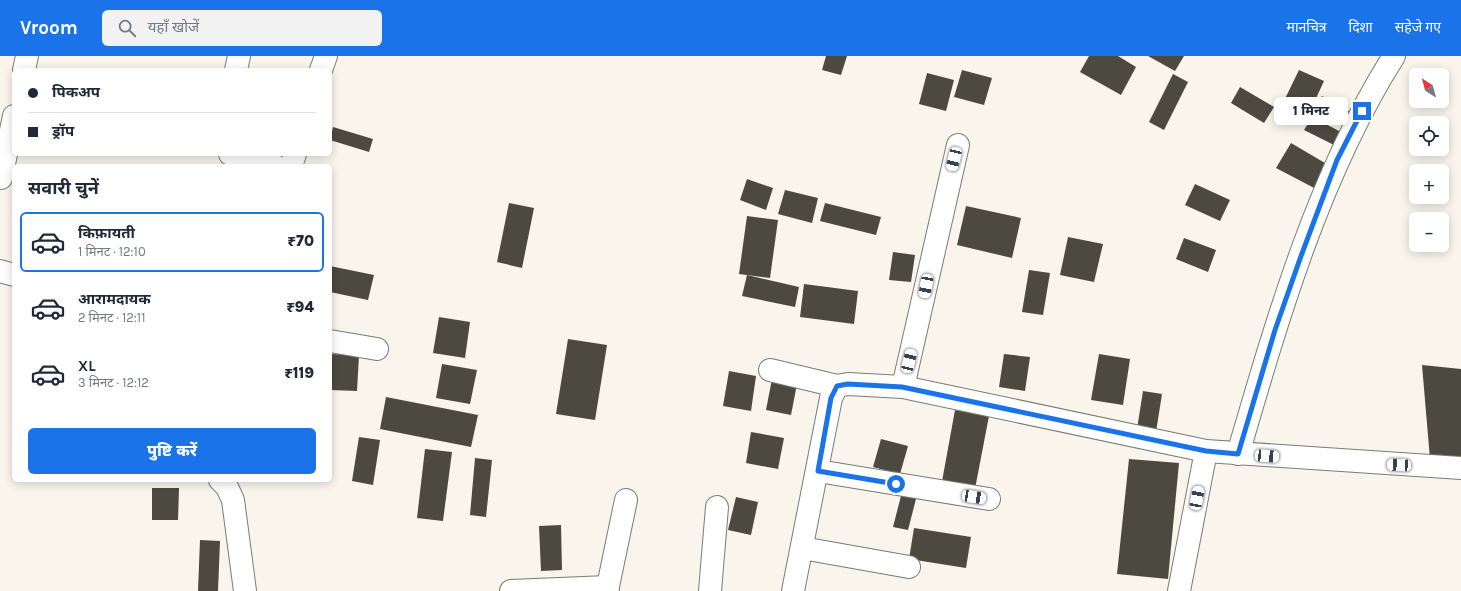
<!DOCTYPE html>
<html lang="hi">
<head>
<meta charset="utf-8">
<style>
	:root { --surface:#fff; --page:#f2f2f3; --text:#1f2937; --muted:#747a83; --line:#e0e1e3; --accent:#1a73e8 }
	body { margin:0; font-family:Karla,"Noto Sans Devanagari",sans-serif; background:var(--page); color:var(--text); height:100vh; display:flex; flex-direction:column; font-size:15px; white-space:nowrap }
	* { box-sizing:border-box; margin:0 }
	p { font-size:13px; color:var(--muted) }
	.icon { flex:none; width:22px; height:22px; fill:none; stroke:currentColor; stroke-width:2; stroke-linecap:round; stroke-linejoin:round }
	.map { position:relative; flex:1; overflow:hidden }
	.side { position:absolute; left:12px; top:108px; width:320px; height:318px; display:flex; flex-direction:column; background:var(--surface); border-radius:6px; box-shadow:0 2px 10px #0003 }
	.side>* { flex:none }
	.hud { position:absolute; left:12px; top:12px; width:320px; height:88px; border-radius:6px; box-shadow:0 2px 10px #0003; display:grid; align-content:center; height:88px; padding:0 16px; background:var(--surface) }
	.needle { width:26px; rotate:323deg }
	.buttons { position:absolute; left:1409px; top:12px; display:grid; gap:8px }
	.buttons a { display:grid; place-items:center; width:40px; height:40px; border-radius:6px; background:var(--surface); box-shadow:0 2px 10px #0003; font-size:20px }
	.end { position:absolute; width:18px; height:18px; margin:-9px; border:5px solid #1a73e8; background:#fff; box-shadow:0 0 0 2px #fff }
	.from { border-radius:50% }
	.bubble { position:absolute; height:28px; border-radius:6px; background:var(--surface); box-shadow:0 2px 10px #0003; font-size:13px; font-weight:800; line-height:28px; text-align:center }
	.car { position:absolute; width:12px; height:24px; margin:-12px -6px; border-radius:5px; box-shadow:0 0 3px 1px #0007; background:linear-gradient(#fff 24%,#345 0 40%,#fff 0 76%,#345 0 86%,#fff 0) }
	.hud b { display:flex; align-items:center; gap:14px; height:38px; font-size:15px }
	.hud b+b { border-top:1px solid var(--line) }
	.hud i { width:10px; height:10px; background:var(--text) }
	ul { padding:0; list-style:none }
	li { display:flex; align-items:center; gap:12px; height:60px; margin:0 8px 6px; padding:0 8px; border:2px solid transparent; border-radius:6px }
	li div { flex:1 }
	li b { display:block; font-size:15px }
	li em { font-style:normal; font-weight:800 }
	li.current { border-color:var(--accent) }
	li>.icon { width:36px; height:36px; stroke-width:1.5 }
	h2 { padding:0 16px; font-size:18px; line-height:48px }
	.button { display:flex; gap:8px; margin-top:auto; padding:8px 16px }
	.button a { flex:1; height:46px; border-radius:6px; background:var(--accent); color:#fff; font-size:16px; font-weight:800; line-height:46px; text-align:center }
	header { display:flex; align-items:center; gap:24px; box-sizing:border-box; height:56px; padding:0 20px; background:var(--accent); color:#fff }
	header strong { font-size:19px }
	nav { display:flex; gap:22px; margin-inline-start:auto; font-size:14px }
	.search { width:280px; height:36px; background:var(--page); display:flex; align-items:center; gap:10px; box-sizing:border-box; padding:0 14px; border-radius:6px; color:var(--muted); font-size:15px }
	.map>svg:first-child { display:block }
	.building { fill:#4c4941 }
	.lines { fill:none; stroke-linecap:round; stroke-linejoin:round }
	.minor-casing { stroke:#7d7a71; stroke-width:24 }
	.minor { stroke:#fff; stroke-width:22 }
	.route { stroke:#1a73e8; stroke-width:5 }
</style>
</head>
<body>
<header>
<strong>Vroom</strong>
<div class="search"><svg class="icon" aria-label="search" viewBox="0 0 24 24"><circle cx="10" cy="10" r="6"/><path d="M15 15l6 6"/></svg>यहाँ खोजें</div>
<nav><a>मानचित्र</a><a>दिशा</a><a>सहेजे गए</a></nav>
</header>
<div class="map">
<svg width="1461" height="535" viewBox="0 0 1461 535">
	<rect width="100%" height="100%" fill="#f9f5ec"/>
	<!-- building -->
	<g class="building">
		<path d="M 826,0 L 847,0 L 841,19 L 822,14 Z"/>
		<path d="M 1089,0 L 1118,0 L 1136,11 L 1121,39 L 1080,16 Z"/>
		<path d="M 1148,0 L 1184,0 L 1175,15 Z"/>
		<path d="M 962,14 L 992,22 L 984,49 L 954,41 Z"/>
		<path d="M 1299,14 L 1324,25 L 1306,64 L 1280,53 Z"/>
		<path d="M 927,17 L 954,24 L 946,55 L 919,48 Z"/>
		<path d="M 1173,18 L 1188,26 L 1164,74 L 1149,66 Z"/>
		<path d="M 1240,31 L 1274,51 L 1264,67 L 1231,47 Z"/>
		<path d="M 1322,40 L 1356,59 L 1348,72 L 1314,54 Z"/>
		<path d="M 1312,61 L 1347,79 L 1338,91 L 1304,74 Z"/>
		<path d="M 333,71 L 373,83 L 369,96 L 330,84 Z"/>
		<path d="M 1291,87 L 1330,110 L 1318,134 L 1276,112 Z"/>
		<path d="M 747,123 L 773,132 L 766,154 L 740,144 Z"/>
		<path d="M 1195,128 L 1230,144 L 1220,165 L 1185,149 Z"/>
		<path d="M 785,134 L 818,142 L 812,167 L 778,158 Z"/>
		<path d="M 509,147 L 534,152 L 522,212 L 497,206 Z"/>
		<path d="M 825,147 L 881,161 L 876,179 L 820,165 Z"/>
		<path d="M 966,150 L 1021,162 L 1012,202 L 957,189 Z"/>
		<path d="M 747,160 L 778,164 L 770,222 L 739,218 Z"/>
		<path d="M 1068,181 L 1103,188 L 1094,226 L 1060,219 Z"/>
		<path d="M 1184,182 L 1216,194 L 1208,216 L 1176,203 Z"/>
		<path d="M 893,196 L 915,199 L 911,226 L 889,224 Z"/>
		<path d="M 330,210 L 374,219 L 368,244 L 330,236 Z"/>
		<path d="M 1029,214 L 1050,217 L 1043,259 L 1022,256 Z"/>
		<path d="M 747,219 L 799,231 L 795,251 L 742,240 Z"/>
		<path d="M 804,228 L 858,235 L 854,268 L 800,261 Z"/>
		<path d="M 439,261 L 470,266 L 465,302 L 433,297 Z"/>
		<path d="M 568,283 L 607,289 L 595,364 L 556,358 Z"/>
		<path d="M 330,298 L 359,299 L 357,335 L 330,334 Z"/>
		<path d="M 1004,298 L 1030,301 L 1025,335 L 999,331 Z"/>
		<path d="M 1099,298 L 1130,303 L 1123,349 L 1091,344 Z"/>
		<path d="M 442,308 L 477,314 L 470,348 L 436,342 Z"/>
		<path d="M 1422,309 L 1461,313 L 1461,407 L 1430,403 Z"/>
		<path d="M 729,315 L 756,320 L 751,355 L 723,350 Z"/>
		<path d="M 772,323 L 797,328 L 791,359 L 766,354 Z"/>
		<path d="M 1143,335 L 1162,338 L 1156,376 L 1137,373 Z"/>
		<path d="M 386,341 L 478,359 L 471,391 L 380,373 Z"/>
		<path d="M 955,354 L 989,360 L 974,438 L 941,431 Z"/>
		<path d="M 751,376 L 784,382 L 778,413 L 746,407 Z"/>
		<path d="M 359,381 L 380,384 L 373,429 L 352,425 Z"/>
		<path d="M 881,383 L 908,390 L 900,418 L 873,411 Z"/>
		<path d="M 425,393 L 452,396 L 443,465 L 417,462 Z"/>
		<path d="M 475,402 L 492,404 L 486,461 L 470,459 Z"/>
		<path d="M 1129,403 L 1179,407 L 1168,523 L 1117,518 Z"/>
		<path d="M 152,432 L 179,432 L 178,464 L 152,464 Z"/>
		<path d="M 902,436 L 917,439 L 908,474 L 893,471 Z"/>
		<path d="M 736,441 L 758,446 L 751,479 L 728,474 Z"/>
		<path d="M 561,469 L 562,514 L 541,515 L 539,470 Z"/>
		<path d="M 914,472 L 971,481 L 966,512 L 909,503 Z"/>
		<path d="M 200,484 L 220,485 L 218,535 L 198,535 Z"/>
	</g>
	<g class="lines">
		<defs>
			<g id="minor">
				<path d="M 24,14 L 27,0"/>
				<path d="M 236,14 L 239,0"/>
				<path d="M 321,14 L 326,0"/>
				<path d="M 230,98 L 275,110"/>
				<path d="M 291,110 L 295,98"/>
				<path d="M 1,122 L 14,60"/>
				<path d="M 0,215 L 14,219"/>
				<path d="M 330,285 L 377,293"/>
				<path d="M 770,314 L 837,330"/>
				<path d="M 903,331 L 958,89"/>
				<path d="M 1238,398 C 1277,264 1319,118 1394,0"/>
				<path d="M 818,415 L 989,443"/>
				<path d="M 220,424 L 227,431 L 233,444 L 245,535"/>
				<path d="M 802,492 L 909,511"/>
				<path d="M 511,535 L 608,531"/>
				<path d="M 607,535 L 626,444"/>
				<path d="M 710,535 L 717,451"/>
				<path d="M 793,535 L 831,342 L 837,330 L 848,328 L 903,331 L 1206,395 L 1461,412"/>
				<path d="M 1179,535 L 1206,395"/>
			</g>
		</defs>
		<!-- minor casing -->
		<use href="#minor" class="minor-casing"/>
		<!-- minor -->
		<use href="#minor" class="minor"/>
	</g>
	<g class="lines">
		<!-- route -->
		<path class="route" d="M 896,428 L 818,415 L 831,342 L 837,330 L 848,328 L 902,331 L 1206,395 L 1238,398 L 1275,274 L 1301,200 L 1337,104 L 1362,55"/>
	</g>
</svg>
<div class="buttons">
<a><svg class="needle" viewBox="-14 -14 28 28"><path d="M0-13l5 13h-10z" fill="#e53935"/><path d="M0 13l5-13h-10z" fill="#747a83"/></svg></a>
<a><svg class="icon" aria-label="locate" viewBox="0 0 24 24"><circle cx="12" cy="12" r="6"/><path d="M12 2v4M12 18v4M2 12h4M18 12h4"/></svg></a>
<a>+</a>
<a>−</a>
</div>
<i class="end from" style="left:896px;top:428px"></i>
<i class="end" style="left:1362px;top:55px"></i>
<div class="bubble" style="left:1274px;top:41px;width:74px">1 मिनट</div>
<i class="car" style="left:954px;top:103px;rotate:194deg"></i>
<i class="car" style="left:926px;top:230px;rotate:191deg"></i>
<i class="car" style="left:909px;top:305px;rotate:14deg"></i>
<i class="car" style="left:1267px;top:400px;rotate:94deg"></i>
<i class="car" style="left:1399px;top:409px;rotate:273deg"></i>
<i class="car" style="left:974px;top:441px;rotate:99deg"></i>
<i class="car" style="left:1197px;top:442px;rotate:11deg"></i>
<div class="hud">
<b><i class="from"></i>पिकअप</b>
<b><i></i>ड्रॉप</b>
</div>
<section class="side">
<h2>सवारी चुनें</h2>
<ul>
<li class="current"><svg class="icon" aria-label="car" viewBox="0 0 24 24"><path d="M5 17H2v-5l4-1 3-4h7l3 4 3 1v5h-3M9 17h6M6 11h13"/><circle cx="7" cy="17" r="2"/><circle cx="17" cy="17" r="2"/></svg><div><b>किफ़ायती</b><p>1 मिनट · 12:10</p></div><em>₹70</em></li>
<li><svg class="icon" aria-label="car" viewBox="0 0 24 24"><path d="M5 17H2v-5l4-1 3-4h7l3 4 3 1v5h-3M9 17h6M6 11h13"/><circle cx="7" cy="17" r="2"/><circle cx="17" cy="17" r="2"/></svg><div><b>आरामदायक</b><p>2 मिनट · 12:11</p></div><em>₹94</em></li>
<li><svg class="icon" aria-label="car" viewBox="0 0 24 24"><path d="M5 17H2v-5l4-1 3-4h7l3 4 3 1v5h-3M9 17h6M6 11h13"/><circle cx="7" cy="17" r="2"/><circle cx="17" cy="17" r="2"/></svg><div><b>XL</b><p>3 मिनट · 12:12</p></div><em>₹119</em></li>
</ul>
<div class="button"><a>पुष्टि करें</a></div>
</section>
</div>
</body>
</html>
